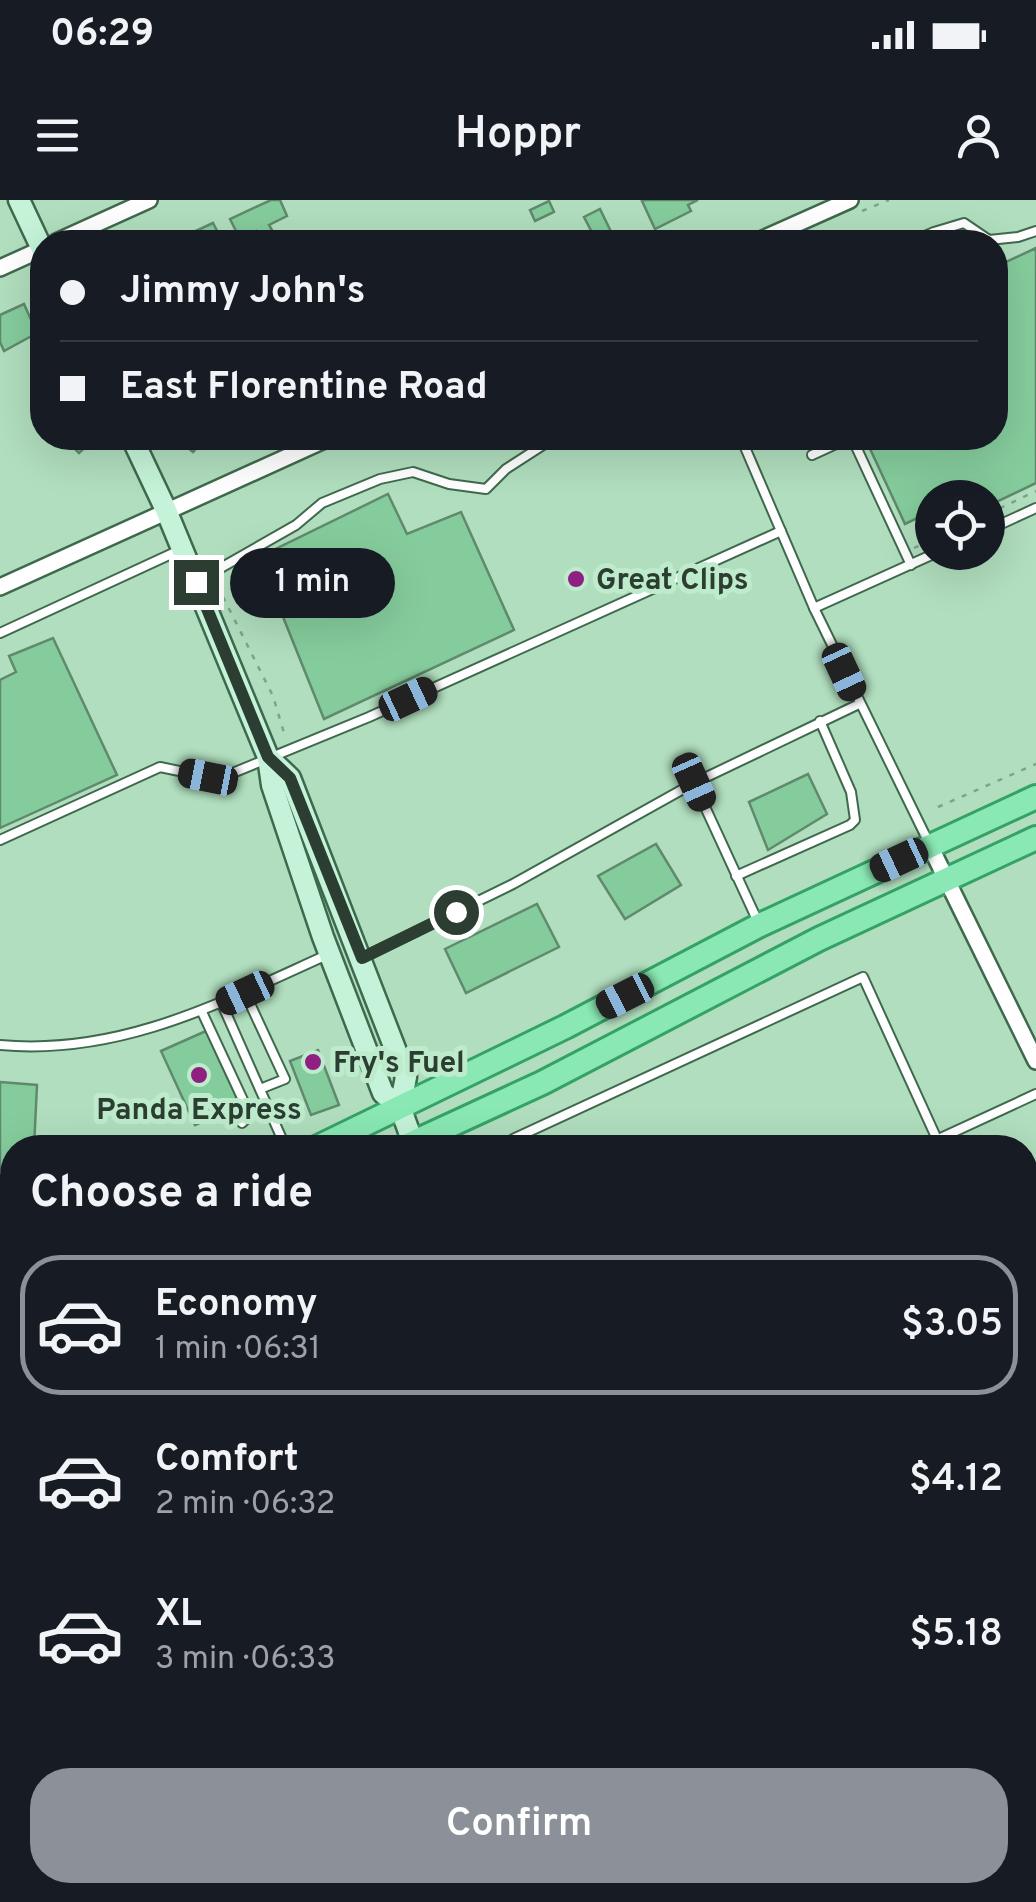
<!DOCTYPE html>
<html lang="en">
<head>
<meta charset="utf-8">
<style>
	:root { --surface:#171b24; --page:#242831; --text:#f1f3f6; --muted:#9ea1a6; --line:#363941; --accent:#8c9099 }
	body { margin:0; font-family:Overpass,sans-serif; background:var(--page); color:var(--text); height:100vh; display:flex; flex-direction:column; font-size:38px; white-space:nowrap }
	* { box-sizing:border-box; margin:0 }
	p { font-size:32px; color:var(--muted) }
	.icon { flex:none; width:55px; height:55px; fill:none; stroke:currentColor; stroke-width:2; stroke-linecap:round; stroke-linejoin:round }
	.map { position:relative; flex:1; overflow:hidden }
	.side { position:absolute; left:0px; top:935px; width:1038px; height:768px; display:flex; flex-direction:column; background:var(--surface); border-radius:40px 40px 0 0; box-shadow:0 10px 40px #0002 }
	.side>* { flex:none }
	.top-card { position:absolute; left:30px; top:30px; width:978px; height:220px; border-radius:40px; box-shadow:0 10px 40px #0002; display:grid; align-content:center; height:220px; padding:0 30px; background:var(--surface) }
	.tools { position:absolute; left:915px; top:280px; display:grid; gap:20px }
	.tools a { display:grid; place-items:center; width:90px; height:90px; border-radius:50%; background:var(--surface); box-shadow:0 10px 40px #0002; font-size:50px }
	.end { position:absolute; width:45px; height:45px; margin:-22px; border:12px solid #2b3e31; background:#fff; box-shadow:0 0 0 5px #fff }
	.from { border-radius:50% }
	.bubble { position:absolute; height:70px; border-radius:35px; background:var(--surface); box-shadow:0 10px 40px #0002; font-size:32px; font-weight:600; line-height:70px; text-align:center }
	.car { position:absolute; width:30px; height:60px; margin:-30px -15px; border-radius:12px; box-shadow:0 0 8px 2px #0007; background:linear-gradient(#222 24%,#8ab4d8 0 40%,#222 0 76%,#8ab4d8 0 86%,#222 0) }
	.top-card b { display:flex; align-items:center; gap:35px; height:95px; font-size:38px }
	.top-card b+b { border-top:2px solid var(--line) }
	.top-card i { width:25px; height:25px; background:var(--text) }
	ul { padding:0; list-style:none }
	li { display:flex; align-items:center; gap:30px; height:140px; margin:0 20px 15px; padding:0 10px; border:5px solid transparent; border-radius:40px }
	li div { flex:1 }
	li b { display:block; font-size:38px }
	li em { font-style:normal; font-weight:600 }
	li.active { border-color:var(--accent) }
	li>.icon { width:90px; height:90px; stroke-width:1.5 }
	h2 { padding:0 30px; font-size:45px; line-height:120px }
	.action { display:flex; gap:20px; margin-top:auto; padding:20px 30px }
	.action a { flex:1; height:115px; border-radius:40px; background:var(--accent); color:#fff; font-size:40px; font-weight:600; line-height:115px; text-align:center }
	.status { display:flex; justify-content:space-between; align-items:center; height:70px; padding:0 50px; background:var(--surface); direction:ltr }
	.status svg { height:28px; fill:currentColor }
	header { display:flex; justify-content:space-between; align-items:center; height:130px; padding:0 30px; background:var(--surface); font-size:45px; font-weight:600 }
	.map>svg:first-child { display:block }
	.green { fill:#ce9f93 }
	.building { fill:#85cc9c; stroke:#5f8a6d; stroke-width:2.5 }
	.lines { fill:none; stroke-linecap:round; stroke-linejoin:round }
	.lane-casing { stroke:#3f694d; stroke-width:12 }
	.street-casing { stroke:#3f694d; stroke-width:20 }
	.secondary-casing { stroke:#3f694d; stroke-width:25 }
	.primary-casing { stroke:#35a265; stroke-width:28 }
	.path { stroke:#7fa38a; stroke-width:2.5; stroke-dasharray:5 8; stroke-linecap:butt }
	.lane { stroke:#fff; stroke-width:8 }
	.street { stroke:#fff; stroke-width:15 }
	.secondary { stroke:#c4f3d9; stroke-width:20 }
	.primary { stroke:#89e8b3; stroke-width:22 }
	.route { stroke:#2b3e31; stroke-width:12 }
	.poi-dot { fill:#8f1f81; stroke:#bdebcb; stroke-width:4 }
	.labels { text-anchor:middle; stroke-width:10; stroke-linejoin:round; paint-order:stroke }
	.poi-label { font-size:30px; font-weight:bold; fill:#2b3e31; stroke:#bdebcb; text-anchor:start }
</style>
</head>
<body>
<div class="status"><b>06:29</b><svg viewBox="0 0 49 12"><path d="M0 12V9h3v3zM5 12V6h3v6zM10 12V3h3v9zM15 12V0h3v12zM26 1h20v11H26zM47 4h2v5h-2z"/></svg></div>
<header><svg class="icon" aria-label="menu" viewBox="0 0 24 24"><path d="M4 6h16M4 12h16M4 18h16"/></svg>Hoppr<svg class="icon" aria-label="person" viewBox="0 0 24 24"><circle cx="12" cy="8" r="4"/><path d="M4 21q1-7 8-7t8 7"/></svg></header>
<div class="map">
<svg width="1036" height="1702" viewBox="0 0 1036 1702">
	<rect width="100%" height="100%" fill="#b0debe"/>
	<!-- green -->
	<g class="green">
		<path d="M 1036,1354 L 1036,1488 L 1025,1493 L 1025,1359 Z"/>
		<path d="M 1036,1529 L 1036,1702 L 1034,1702 L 1025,1683 L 1025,1533 Z"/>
	</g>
	<!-- building -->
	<g class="building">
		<path d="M 271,0 L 280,0 L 287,16 L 269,25 L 272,30 L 258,37 L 256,31 L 240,39 L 230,19 Z"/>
		<path d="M 645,0 L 698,0 L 688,5 L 691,11 L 655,29 L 642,1 Z"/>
		<path d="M 549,1 L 554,12 L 535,21 L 530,10 Z"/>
		<path d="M 600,9 L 616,42 L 597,42 L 584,17 Z"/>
		<path d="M 213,23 L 223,42 L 172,42 Z"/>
		<path d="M 166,33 L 170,42 L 152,42 L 151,40 Z"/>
		<path d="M 1036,48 L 1036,283 L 988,306 L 988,298 L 932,298 L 932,311 L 905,324 L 865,238 L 995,238 L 995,67 Z"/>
		<path d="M 24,104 L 37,133 L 4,151 L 0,142 L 0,115 Z"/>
		<path d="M 64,238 L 90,238 L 93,240 L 79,253 Z"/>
		<path d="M 176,238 L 206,238 L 193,252 Z"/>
		<path d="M 388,294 L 407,334 L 461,312 L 514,430 L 324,519 L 259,357 Z"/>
		<path d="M 53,438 L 117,575 L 0,628 L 0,480 L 16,472 L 9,456 Z"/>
		<path d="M 808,574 L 827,614 L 768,650 L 749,602 Z"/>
		<path d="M 656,644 L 681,685 L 625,719 L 598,676 Z"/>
		<path d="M 537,704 L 559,747 L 466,793 L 445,749 Z"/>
		<path d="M 206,831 L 237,898 L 228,902 L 231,909 L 195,925 L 161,851 Z"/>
		<path d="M 318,850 L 339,905 L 311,915 L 290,861 Z"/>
		<path d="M 0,882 L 37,885 L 34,948 L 12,948 L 12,971 L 0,970 Z"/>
		<path d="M 12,1563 L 12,1593 L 0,1586 Z"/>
		<path d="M 222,1690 L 272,1690 L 276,1702 L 227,1702 Z"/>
		<path d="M 297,1690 L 312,1690 L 314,1696 L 301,1700 Z"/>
		<path d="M 360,1690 L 364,1702 L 351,1702 L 347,1691 Z"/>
		<path d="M 399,1690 L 419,1690 L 423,1702 L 404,1702 Z"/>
		<path d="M 465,1690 L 519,1690 L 522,1702 L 468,1702 Z"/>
		<path d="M 534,1690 L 546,1690 L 550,1702 L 537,1702 Z"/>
		<path d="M 588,1690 L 636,1690 L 637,1696 L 614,1702 L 591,1702 Z"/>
	</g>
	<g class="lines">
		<defs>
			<g id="lane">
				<path d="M 911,42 L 934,32 L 964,23 L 989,40 L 1018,37 L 1036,31"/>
				<path d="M 741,238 L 814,408 L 928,641"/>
				<path d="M 852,238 L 911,365"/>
				<path d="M 812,255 L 849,238"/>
				<path d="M 988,330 L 1036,308"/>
				<path d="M 196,382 L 296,325 L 322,303 L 380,279 L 413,272 L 449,284 L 486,289 L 506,269 L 554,238"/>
				<path d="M 814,408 L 938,352"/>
				<path d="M 0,433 L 182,349"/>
				<path d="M 694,583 L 759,724"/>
				<path d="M 0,640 L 160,567 L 218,579 L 369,517 L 781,331"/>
				<path d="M 736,676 L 850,625 L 855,620 L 851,592 L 820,521"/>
				<path d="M 362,758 L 513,684 L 694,583 L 859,504"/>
				<path d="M 245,793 L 285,879 L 260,889"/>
				<path d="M 222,804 L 286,948"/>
				<path d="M 202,812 L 250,915 L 242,923"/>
				<path d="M 0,845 C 121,856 222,802 329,754"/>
				<path d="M 517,948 L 513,939 L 863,777 L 941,948"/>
				<path d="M 919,948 L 1036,894"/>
				<path d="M 0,1292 L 12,1298"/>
				<path d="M 0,1609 L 12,1615"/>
				<path d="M 338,1690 L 343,1702"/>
				<path d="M 815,1690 L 816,1702"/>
				<path d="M 857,1690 L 862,1702"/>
				<path d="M 903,1690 L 908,1702"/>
				<path d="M 956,1690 L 961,1702"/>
				<path d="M 983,1690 L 990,1702"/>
			</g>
			<g id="street">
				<path d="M 56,42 L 149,0"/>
				<path d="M 756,42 L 850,0"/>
				<path d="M 0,68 L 42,49"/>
				<path d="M 0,387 L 329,238"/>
				<path d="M 930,646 L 1036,861"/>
				<path d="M 1025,1142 L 1036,1137"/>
				<path d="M 0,1527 L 12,1504"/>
				<path d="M 180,1690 L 185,1702"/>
			</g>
			<g id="secondary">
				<path d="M 19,0 L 42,49"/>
				<path d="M 132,238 L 166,310 L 268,557 L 272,585 L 323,737 L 383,893 L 400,907 L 415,948"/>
				<path d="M 268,557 L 290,578 L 406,877 L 400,907"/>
				<path d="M 685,1690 L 690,1702"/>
			</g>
			<g id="primary">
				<path d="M 316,948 L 565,827 L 760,725 L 1036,597"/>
				<path d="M 401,948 L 542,883 L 819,739 L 1036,638"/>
				<path d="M 0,1001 L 12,1002"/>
				<path d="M 0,1040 L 12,1041"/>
			</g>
		</defs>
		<!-- lane casing -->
		<use href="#lane" class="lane-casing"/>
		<!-- street casing -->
		<use href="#street" class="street-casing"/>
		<!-- secondary casing -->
		<use href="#secondary" class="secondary-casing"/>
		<!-- primary casing -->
		<use href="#primary" class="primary-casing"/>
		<!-- path -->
		<g class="path">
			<path d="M 862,11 L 889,0"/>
			<path d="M 341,247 L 361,238"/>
			<path d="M 988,314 L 1036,291"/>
			<path d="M 914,348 L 932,339"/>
			<path d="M 217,385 L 273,496 L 284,533"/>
			<path d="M 938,607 L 1036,564"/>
			<path d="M 1025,1112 L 1036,1107"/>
			<path d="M 1025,1171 L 1036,1166"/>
			<path d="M 0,1448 L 12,1454"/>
			<path d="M 0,1493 L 12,1467"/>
			<path d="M 660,1690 L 665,1702"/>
			<path d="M 724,1690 L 728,1702"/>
		</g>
		<!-- lane -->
		<use href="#lane" class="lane"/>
		<!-- street -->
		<use href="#street" class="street"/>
		<!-- secondary -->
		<use href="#secondary" class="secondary"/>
		<!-- primary -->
		<use href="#primary" class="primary"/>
	</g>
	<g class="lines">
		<!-- route -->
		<path class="route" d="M 196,382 L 268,557 L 290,578 L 362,758 L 456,712"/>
	</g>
	<!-- markers -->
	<g class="poi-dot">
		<circle cx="576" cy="379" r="10"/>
		<circle cx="313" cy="862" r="10"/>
		<circle cx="199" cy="875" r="10"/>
	</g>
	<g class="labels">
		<!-- poi labels -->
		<g class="poi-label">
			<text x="596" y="389">Great Clips</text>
			<text x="333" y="872">Fry's Fuel</text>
			<text x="199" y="919" text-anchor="middle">Panda Express</text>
		</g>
	</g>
</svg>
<div class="tools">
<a><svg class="icon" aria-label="locate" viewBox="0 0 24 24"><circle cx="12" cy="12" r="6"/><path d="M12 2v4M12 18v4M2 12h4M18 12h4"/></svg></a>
</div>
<i class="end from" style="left:456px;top:712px"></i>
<i class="end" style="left:196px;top:382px"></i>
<div class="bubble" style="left:230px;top:348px;width:165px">1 min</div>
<i class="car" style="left:844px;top:472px;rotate:155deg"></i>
<i class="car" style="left:408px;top:499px;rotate:65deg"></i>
<i class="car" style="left:208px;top:577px;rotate:281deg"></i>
<i class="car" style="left:694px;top:582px;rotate:156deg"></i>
<i class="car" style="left:899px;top:660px;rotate:245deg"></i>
<i class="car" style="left:245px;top:793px;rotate:245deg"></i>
<i class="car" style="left:625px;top:796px;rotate:243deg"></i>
<div class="top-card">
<b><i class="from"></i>Jimmy John's</b>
<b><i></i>East Florentine Road</b>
</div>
<section class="side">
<h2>Choose a ride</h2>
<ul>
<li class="active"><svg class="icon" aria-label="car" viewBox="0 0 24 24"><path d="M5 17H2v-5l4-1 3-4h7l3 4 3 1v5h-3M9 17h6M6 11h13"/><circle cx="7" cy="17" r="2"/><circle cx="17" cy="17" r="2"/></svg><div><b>Economy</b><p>1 min · 06:31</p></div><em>$3.05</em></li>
<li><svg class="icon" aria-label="car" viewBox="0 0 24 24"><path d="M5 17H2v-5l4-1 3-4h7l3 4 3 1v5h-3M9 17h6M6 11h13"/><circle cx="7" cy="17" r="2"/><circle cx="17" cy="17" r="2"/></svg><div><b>Comfort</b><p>2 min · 06:32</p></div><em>$4.12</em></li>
<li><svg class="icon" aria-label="car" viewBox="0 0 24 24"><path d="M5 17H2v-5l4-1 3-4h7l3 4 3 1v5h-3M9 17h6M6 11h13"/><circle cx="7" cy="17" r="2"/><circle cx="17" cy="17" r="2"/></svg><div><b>XL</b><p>3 min · 06:33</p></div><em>$5.18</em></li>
</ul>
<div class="action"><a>Confirm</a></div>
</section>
</div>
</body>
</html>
